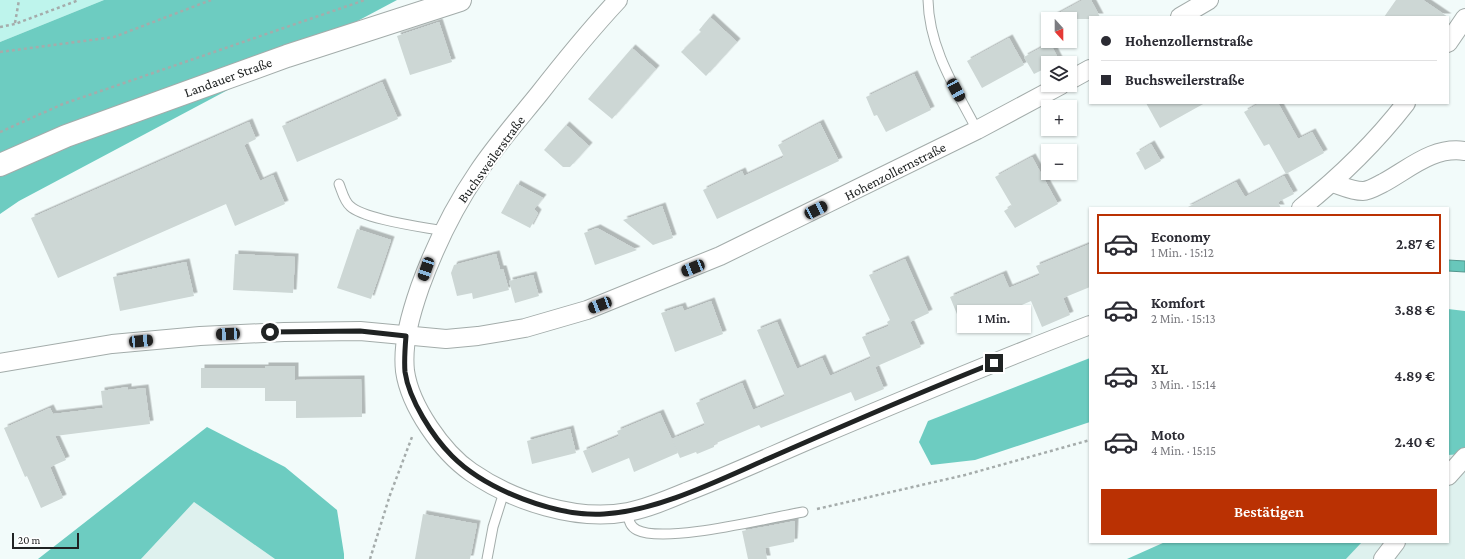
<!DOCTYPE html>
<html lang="de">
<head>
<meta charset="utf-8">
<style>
	:root { --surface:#fff; --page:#f7f7f7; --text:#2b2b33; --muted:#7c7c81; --line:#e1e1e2; --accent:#ba3103 }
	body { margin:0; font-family:"Crimson Pro",serif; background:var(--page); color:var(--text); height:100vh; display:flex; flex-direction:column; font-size:15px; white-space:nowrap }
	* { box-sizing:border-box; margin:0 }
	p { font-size:13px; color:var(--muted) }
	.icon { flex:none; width:22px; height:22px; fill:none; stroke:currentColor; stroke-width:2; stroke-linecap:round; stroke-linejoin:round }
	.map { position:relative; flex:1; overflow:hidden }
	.details { position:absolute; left:1089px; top:207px; width:360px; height:336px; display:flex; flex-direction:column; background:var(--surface); border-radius:0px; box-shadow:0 1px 3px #0004 }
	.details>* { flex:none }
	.banner { position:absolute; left:1089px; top:16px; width:360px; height:88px; border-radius:0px; box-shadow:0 1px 3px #0004; display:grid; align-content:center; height:88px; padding:0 12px; background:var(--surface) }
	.needle { width:26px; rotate:159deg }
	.fabs { position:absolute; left:1041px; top:12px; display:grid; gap:8px }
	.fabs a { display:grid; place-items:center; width:36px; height:36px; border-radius:0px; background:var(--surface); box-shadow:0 1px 3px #0004; font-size:20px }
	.scale { position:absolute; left:12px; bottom:10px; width:67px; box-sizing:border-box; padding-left:4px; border:2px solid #202323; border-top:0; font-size:11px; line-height:14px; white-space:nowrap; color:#202323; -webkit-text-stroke:3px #fff; paint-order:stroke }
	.end { position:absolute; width:18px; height:18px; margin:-9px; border:5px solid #202323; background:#fff; box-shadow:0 0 0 2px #fff }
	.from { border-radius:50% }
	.bubble { position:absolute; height:28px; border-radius:0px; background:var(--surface); box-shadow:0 1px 3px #0004; font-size:13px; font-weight:600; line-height:28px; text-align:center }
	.car { position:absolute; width:12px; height:24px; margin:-12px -6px; border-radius:5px; box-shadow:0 0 3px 1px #0007; background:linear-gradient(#222 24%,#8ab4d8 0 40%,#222 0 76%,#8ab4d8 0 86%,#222 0) }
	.banner b { display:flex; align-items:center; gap:14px; height:38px; font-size:15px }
	.banner b+b { border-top:1px solid var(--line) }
	.banner i { width:10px; height:10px; background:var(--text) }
	ul { padding:7px 0 0; list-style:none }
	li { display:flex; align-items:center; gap:12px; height:60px; margin:0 8px 6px; padding:0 4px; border:2px solid transparent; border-radius:0px }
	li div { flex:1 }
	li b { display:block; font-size:15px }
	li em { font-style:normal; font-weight:600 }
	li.active { border-color:var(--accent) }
	li>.icon { width:36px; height:36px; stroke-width:1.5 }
	.cta { display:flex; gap:8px; margin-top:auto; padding:8px 12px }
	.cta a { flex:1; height:46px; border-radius:0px; background:var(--accent); color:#fff; font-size:16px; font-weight:600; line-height:46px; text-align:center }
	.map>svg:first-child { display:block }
	.built { fill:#def1ee }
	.green { fill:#bef4ec }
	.forest { fill:#6dccc1 }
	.water { fill:#68c7bb; stroke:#52968d }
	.building { fill:#cdd7d5; filter:url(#shadow) }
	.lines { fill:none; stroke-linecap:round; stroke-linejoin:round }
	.lane-casing { stroke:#a3acaa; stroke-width:11 }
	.street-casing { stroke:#a3acaa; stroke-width:20 }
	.secondary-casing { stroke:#a3acaa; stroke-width:24 }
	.path { stroke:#a5acab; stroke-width:2.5; stroke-dasharray:3 3; stroke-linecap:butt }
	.lane { stroke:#fff; stroke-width:9 }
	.street { stroke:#fff; stroke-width:18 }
	.secondary { stroke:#fff; stroke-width:22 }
	.route { stroke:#202323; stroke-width:5 }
	.labels { text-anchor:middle; stroke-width:4; stroke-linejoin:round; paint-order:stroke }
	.street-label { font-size:14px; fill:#202323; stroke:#fff }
</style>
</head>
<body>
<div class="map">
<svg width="1465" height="559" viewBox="0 0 1465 559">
	<defs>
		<filter id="shadow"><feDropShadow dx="3.5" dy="-3.5" stdDeviation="0" flood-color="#0004"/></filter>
	</defs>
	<rect width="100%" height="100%" fill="#f2fbfa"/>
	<!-- built -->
	<g class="built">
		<path d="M 1465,454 L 1465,559 L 1346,559 L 1362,542 L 1448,542 L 1448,455 Z"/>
		<path d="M 194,502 L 275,559 L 141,559 Z"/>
	</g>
	<!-- green -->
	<path class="green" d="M 0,0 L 104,0 L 0,42 Z"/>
	<!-- forest -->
	<g class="forest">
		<path d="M 104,0 L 397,0 L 19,201 L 0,214 L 0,42 Z"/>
		<path d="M 1448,309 L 1465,311 L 1465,454 L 1448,455 Z"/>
		<path d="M 1090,358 L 1090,422 L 975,460 L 931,465 L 919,442 L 928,421 Z"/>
		<path d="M 207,427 L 285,467 L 337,510 L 344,554 L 344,559 L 275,559 L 194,502 L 141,559 L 38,559 Z"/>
		<path d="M 1165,542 L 1362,542 L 1346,559 L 1127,559 Z"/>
	</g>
	<!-- water -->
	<path class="water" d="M 1448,260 L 1465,261 L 1465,272 L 1448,271 Z"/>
	<!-- building -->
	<g class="building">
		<path d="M 1083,0 L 1091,0 L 1100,17 L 1090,17 L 1090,19 L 1048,19 Z"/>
		<path d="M 1396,0 L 1423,0 L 1448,17 L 1384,17 Z"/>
		<path d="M 710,17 L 737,42 L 706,76 L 681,52 L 701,32 L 699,30 Z"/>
		<path d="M 439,22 L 452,62 L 410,75 L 397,36 Z"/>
		<path d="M 1009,38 L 1024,65 L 982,88 L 967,61 Z"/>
		<path d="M 1050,43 L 1059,60 L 1054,63 L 1048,63 L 1048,67 L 1034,74 L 1024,57 Z"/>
		<path d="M 632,48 L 656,69 L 612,119 L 588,99 Z"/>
		<path d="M 914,74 L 931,110 L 886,132 L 877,115 L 874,116 L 866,97 Z"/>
		<path d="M 382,82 L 398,119 L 297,162 L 282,126 Z"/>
		<path d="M 1146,103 L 1205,103 L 1160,128 Z"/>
		<path d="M 1260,103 L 1278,103 L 1298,139 L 1312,132 L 1324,153 L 1286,174 L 1269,144 L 1264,146 L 1244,112 Z"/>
		<path d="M 249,122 L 256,139 L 244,145 L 260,181 L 273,175 L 285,204 L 235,226 L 226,204 L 58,278 L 31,218 Z"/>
		<path d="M 820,123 L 839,161 L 717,219 L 703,190 L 742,171 L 744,176 L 784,157 L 778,145 Z"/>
		<path d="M 566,125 L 589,146 L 570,167 L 563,167 L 544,150 Z"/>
		<path d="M 1151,144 L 1161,161 L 1145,170 L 1136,153 Z"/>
		<path d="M 1032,157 L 1058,204 L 1015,228 L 1004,211 L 1012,206 L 995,177 Z"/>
		<path d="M 1284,176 L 1294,194 L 1278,202 L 1281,208 L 1186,208 L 1236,182 L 1245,197 Z"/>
		<path d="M 517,184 L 543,198 L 534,209 L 538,213 L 530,228 L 501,213 Z"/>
		<path d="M 662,206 L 673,238 L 653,245 L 623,220 Z"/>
		<path d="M 597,228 L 637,250 L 595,265 L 584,233 Z"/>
		<path d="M 357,229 L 391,240 L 371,299 L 337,288 Z"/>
		<path d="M 1090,244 L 1090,287 L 1063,298 L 1070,315 L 1042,327 L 1031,301 L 983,322 L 981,316 L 961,324 L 950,297 L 1003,274 L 1009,288 L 1040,275 L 1036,266 Z"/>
		<path d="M 235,254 L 295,257 L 293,293 L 233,290 Z"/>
		<path d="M 496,254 L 500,269 L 503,269 L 509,290 L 473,299 L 472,293 L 457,296 L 451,273 L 454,265 Z"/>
		<path d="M 905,259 L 929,313 L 910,322 L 921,347 L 875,367 L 884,389 L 855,401 L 851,392 L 761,428 L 759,425 L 714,444 L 714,447 L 697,454 L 696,452 L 680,458 L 672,439 L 705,425 L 696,403 L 742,383 L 753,410 L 785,396 L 757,330 L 777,322 L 797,369 L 822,358 L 830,376 L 871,358 L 862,337 L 889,326 L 887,322 L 890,320 L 869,275 Z"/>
		<path d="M 186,262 L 194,296 L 120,311 L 113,277 Z"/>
		<path d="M 533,275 L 539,296 L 515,303 L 509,281 Z"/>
		<path d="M 711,301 L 723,334 L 675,352 L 661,313 L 682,306 L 684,311 Z"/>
		<path d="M 265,366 L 295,366 L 295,380 L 361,379 L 362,417 L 296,418 L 296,401 L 265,401 L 265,388 L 201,388 L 201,368 L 265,368 Z"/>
		<path d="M 128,387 L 128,390 L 145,388 L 150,424 L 55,436 L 66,460 L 50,467 L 63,498 L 41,508 L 27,476 L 25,477 L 4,428 L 50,408 L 53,414 L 103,408 L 101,391 Z"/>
		<path d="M 660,413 L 678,453 L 634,472 L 629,458 L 592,473 L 583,451 L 619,436 L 617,431 Z"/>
		<path d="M 570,429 L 576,453 L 532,464 L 527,441 Z"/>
		<path d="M 423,514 L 477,524 L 470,559 L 415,559 Z"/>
		<path d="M 795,521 L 794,542 L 765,548 L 767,559 L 748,559 L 742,531 Z"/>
	</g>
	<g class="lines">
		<defs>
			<g id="lane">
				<path d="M 928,0 C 929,48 955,88 977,130"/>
				<path d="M 339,184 C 342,191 344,201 350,206 C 363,219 423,227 443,231"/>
				<path d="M 627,512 C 629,519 629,526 637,530 C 665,544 768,518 803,512"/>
				<path d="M 487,559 L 493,527 L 504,492"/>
			</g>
			<g id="street">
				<path d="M 618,0 C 590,30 564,62 539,94 C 518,120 496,145 478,172 C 454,207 435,246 420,287 C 411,313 402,343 405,371 C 410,406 442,452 471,472 C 513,501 577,522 628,512 C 648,508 667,500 686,492 C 728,476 769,457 811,439 C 903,400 996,361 1090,325"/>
				<path d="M 1180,17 L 1209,0"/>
				<path d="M 1448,43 L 1465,18"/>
				<path d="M 1070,80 L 1090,69"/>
				<path d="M 1333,183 C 1342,186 1352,191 1363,191 C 1369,191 1377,186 1383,183 C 1409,169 1433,146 1465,151"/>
				<path d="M 1301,208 C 1340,177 1375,143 1406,103"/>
				<path d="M 0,363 L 112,344 L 200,336 L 284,332 L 360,331 L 446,339 L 478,336 L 525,328 L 587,310 L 720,256 L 977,130 L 1061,85"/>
				<path d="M 1448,476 L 1465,457"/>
				<path d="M 1383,559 L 1396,542"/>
			</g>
			<path id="secondary" d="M 0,165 L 66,136 L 287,56 L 460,0"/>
		</defs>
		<!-- lane casing -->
		<use href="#lane" class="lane-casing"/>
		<!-- street casing -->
		<use href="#street" class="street-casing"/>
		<!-- secondary casing -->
		<use href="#secondary" class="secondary-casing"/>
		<!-- path -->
		<g class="path">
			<path d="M 15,23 L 19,0"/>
			<path d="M 0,27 L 15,24 L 79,0"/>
			<path d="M 0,52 L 114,37 L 211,0"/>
			<path d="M 0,132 L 63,104 L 365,0"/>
			<path d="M 817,509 L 965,475 L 1090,440"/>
			<path d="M 370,559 L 390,495 L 412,437"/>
		</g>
		<!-- lane -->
		<use href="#lane" class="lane"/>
		<!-- street -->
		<use href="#street" class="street"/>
		<!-- secondary -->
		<use href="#secondary" class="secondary"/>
	</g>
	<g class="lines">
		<!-- route -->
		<path class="route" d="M 270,332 L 360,331 L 406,336 C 405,348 404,360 405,372 C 409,400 433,437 452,456 C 486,490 556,517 604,514 C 659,511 723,478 774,456 C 847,424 920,392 994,363"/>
	</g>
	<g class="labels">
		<!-- street labels -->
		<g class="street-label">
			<text transform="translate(228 77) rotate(-20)" y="5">Landauer Straße</text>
			<text transform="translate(491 159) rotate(-54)" y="5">Buchsweilerstraße</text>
			<text transform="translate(895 171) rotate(-27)" y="5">Hohenzollernstraße</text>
		</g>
	</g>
</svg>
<div class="fabs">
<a><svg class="needle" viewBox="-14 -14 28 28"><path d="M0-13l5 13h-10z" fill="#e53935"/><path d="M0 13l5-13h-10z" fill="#7c7c81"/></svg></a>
<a><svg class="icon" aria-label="layers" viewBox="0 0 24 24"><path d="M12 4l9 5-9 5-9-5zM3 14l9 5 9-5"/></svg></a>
<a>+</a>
<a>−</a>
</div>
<div class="scale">20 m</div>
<i class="end from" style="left:270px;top:332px"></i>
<i class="end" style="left:994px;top:363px"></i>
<div class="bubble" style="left:957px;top:305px;width:74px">1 Min.</div>
<i class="car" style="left:956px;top:90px;rotate:152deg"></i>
<i class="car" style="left:816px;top:210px;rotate:63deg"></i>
<i class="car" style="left:693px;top:268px;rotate:248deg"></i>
<i class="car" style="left:426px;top:269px;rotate:199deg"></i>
<i class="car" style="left:600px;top:305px;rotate:249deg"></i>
<i class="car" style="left:228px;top:334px;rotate:267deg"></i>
<i class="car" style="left:141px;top:341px;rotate:85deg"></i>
<div class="banner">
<b><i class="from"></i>Hohenzollernstraße</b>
<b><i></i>Buchsweilerstraße</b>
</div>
<section class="details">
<ul>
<li class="active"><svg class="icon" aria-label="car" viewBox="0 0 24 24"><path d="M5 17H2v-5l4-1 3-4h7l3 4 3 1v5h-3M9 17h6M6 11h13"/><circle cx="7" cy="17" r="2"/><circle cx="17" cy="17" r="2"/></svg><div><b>Economy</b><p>1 Min. · 15:12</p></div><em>2.87 €</em></li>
<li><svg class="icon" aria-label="car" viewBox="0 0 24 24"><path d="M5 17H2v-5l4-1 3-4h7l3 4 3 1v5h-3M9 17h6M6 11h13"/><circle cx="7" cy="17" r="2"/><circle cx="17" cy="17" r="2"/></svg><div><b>Komfort</b><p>2 Min. · 15:13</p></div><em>3.88 €</em></li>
<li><svg class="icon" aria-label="car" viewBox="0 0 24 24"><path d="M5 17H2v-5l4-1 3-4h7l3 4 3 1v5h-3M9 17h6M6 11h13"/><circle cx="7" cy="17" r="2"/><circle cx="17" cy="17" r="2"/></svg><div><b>XL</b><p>3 Min. · 15:14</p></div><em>4.89 €</em></li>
<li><svg class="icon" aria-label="car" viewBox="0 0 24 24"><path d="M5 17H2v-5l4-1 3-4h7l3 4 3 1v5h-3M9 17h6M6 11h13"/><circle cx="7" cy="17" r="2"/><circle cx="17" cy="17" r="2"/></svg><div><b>Moto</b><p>4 Min. · 15:15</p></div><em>2.40 €</em></li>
</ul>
<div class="cta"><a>Bestätigen</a></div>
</section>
</div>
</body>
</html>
